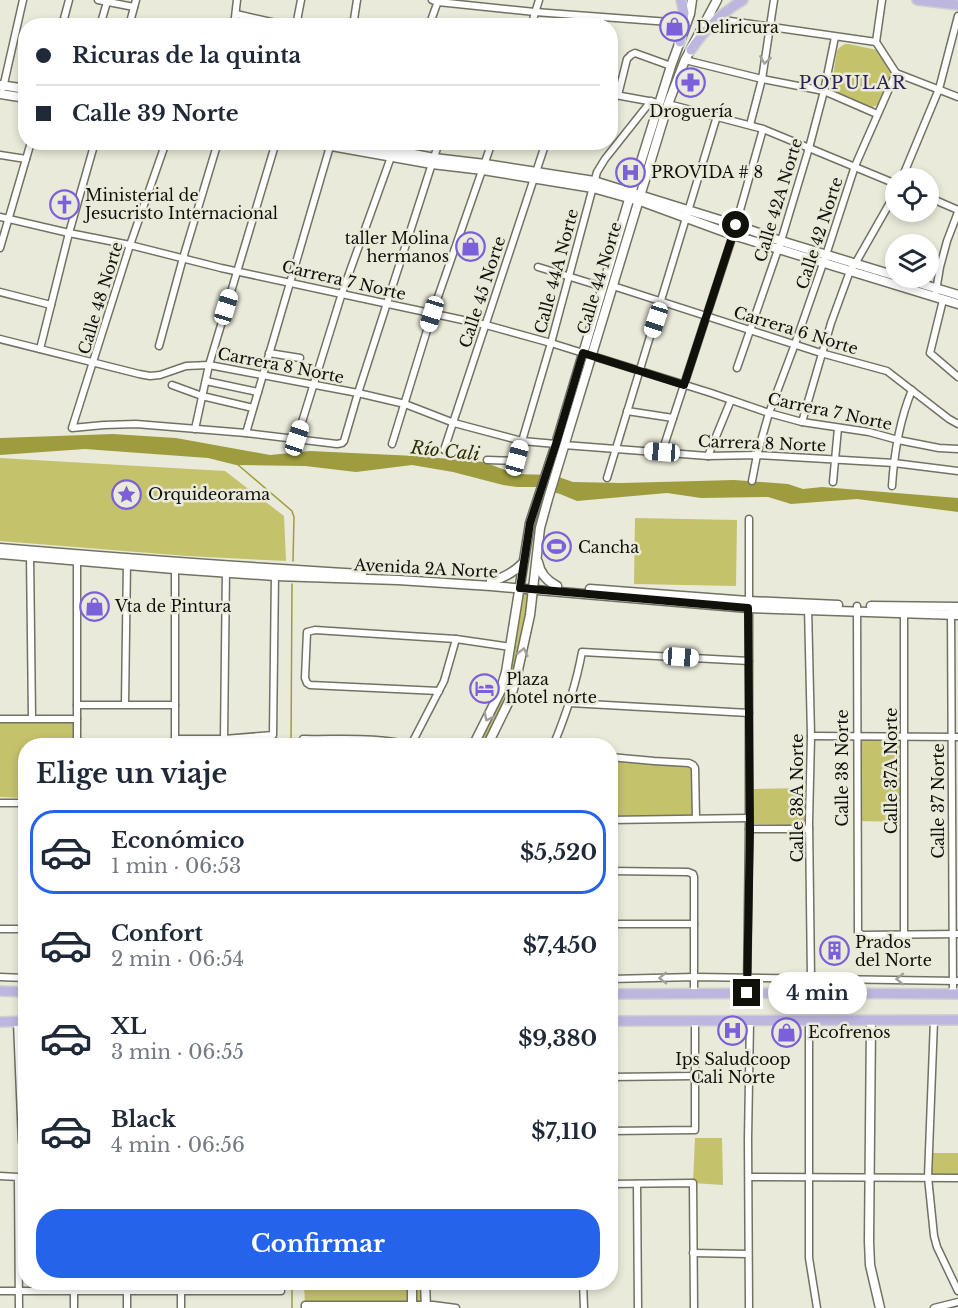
<!DOCTYPE html>
<html lang="es">
<head>
<meta charset="utf-8">
<style>
	:root { --surface:#fff; --page:#f2f2f3; --text:#1f2937; --muted:#747a83; --line:#e0e1e3; --accent:#2563eb }
	body { margin:0; font-family:"Libre Baskerville",serif; background:var(--page); color:var(--text); height:100vh; display:flex; flex-direction:column; font-size:22px; white-space:nowrap }
	* { box-sizing:border-box; margin:0 }
	p { font-size:20px; color:var(--muted) }
	.icon { flex:none; width:33px; height:33px; fill:none; stroke:currentColor; stroke-width:2; stroke-linecap:round; stroke-linejoin:round }
	.map { position:relative; flex:1; overflow:hidden }
	.sheet { position:absolute; left:18px; top:738px; width:600px; height:552px; display:flex; flex-direction:column; background:var(--surface); border-radius:24px; box-shadow:0 3px 9px #0003 }
	.sheet>* { flex:none }
	.top-card { position:absolute; left:18px; top:18px; width:600px; height:132px; border-radius:24px; box-shadow:0 3px 9px #0003; display:grid; align-content:center; height:132px; padding:0 18px; background:var(--surface) }
	.controls { position:absolute; left:885px; top:168px; display:grid; gap:12px }
	.controls a { display:grid; place-items:center; width:54px; height:54px; border-radius:50%; background:var(--surface); box-shadow:0 3px 9px #0003; font-size:30px }
	.end { position:absolute; width:27px; height:27px; margin:-14px; border:8px solid #11110b; background:#fff; box-shadow:0 0 0 3px #fff }
	.from { border-radius:50% }
	.bubble { position:absolute; height:42px; border-radius:21px; background:var(--surface); box-shadow:0 3px 9px #0003; font-size:20px; font-weight:700; line-height:42px; text-align:center }
	.car { position:absolute; width:18px; height:36px; margin:-18px -9px; border-radius:8px; box-shadow:0 0 4px 2px #0007; background:linear-gradient(#fff 24%,#345 0 40%,#fff 0 76%,#345 0 86%,#fff 0) }
	.top-card b { display:flex; align-items:center; gap:21px; height:57px; font-size:22px }
	.top-card b+b { border-top:2px solid var(--line) }
	.top-card i { width:15px; height:15px; background:var(--text) }
	ul { padding:0; list-style:none }
	li { display:flex; align-items:center; gap:18px; height:84px; margin:0 12px 9px; padding:0 6px; border:3px solid transparent; border-radius:24px }
	li div { flex:1 }
	li b { display:block; font-size:22px }
	li em { font-style:normal; font-weight:700 }
	li.selected { border-color:var(--accent) }
	li>.icon { width:54px; height:54px; stroke-width:1.5 }
	h2 { padding:0 18px; font-size:27px; line-height:72px }
	.action { display:flex; gap:12px; margin-top:auto; padding:12px 18px }
	.action a { flex:1; height:69px; border-radius:24px; background:var(--accent); color:#fff; font-size:24px; font-weight:700; line-height:69px; text-align:center }
	.map>svg:first-child { display:block }
	.green { fill:#c4c26b }
	.water { fill:#9e9c3e }
	.lines { fill:none; stroke-linecap:round; stroke-linejoin:round }
	.stream { stroke:#9e9c3e; stroke-width:1.5 }
	.street-casing { stroke:#727264; stroke-width:9 }
	.secondary-casing { stroke:#727264; stroke-width:11 }
	.primary-casing { stroke:#cfcfce; stroke-width:12 }
	.street { stroke:#fff; stroke-width:6 }
	.secondary { stroke:#fff; stroke-width:8 }
	.primary { stroke:#bdb7e0; stroke-width:9 }
	.oneway { stroke:#a0a09d }
	.route { stroke:#11110b; stroke-width:8 }
	.labels { text-anchor:middle; stroke-width:5; stroke-linejoin:round; paint-order:stroke }
	.poi-label { font-size:16px; fill:#11110b; stroke:#eaeada; text-anchor:start }
	.street-label { font-size:16px; fill:#11110b; stroke:#eaeada }
	.neighbourhood-label { font-size:18px; letter-spacing:1.5px; fill:#2c1e58; stroke:#eaeada }
	.water-label { font-size:18px; font-style:italic; fill:#2f2e04; stroke:#eaeada }
</style>
</head>
<body>
<div class="map">
<svg width="958" height="1308" viewBox="0 0 958 1308">
	<rect width="100%" height="100%" fill="#eaeada"/>
	<!-- green -->
	<g class="green">
		<path d="M 845,44 L 849,44 L 877,50 L 893,74 L 881,104 L 872,107 L 839,94 L 835,91 L 832,82 L 837,51 L 840,47 Z"/>
		<path d="M 0,458 L 225,471 L 284,516 L 286,561 L 187,556 L 0,541 Z"/>
		<path d="M 635,518 L 737,520 L 736,586 L 634,584 Z"/>
		<path d="M 520,588 L 534,590 L 518,670 L 487,745 L 473,746 L 500,692 Z"/>
		<path d="M 0,720 L 76,721 L 76,745 L 26,746 L 25,798 L 0,797 Z"/>
		<path d="M 857,736 L 904,736 L 904,822 L 858,821 Z"/>
		<path d="M 610,757 L 693,765 L 696,818 L 611,820 Z"/>
		<path d="M 808,788 L 808,826 L 752,824 L 754,789 Z"/>
		<path d="M 695,1138 L 722,1138 L 723,1185 L 693,1183 Z"/>
		<path d="M 930,1153 L 958,1153 L 958,1178 L 928,1177 Z"/>
		<path d="M 304,1283 L 425,1283 L 426,1308 L 305,1305 Z"/>
	</g>
	<!-- water -->
	<path class="water" d="M 113,434 L 176,438 L 270,455 L 310,451 L 416,456 L 484,462 L 515,474 L 553,475 L 573,482 L 622,483 L 734,480 L 788,484 L 803,489 L 822,487 L 958,498 L 958,512 L 857,499 L 791,504 L 768,497 L 701,498 L 667,493 L 577,501 L 560,494 L 536,487 L 517,487 L 503,485 L 453,472 L 412,465 L 356,472 L 305,466 L 236,465 L 208,458 L 85,449 L 0,455 L 0,438 Z"/>
	<g class="lines">
		<!-- stream -->
		<g class="stream">
			<path d="M 237,464 L 292,511 L 294,517 L 293,561"/>
			<path d="M 291,746 L 292,584"/>
			<path d="M 292,1282 L 292,1308"/>
		</g>
		<defs>
			<g id="street">
				<path d="M 98,0 L 134,7"/>
				<path d="M 432,0 L 438,2 L 535,12 L 683,23"/>
				<path d="M 882,0 L 876,42 L 896,73"/>
				<path d="M 236,14 L 289,26"/>
				<path d="M 716,19 L 876,42"/>
				<path d="M 62,26 L 69,0"/>
				<path d="M 100,26 L 107,2"/>
				<path d="M 129,26 L 136,0"/>
				<path d="M 234,26 L 237,0"/>
				<path d="M 296,26 L 301,0"/>
				<path d="M 353,26 L 357,0"/>
				<path d="M 429,26 L 438,1"/>
				<path d="M 531,26 L 539,0"/>
				<path d="M 685,60 L 762,79 L 824,91 L 877,114"/>
				<path d="M 896,73 L 958,97"/>
				<path d="M 3,88 L 23,0"/>
				<path d="M 610,94 L 654,102"/>
				<path d="M 618,95 L 627,59 L 631,55 L 635,53 L 671,66"/>
				<path d="M 668,104 L 763,129 L 896,184"/>
				<path d="M 750,125 L 762,79 L 774,0"/>
				<path d="M 166,142 L 130,245 L 72,428 L 104,425 L 136,424 L 246,433 L 337,444 L 342,443 L 344,441 L 358,393 L 439,142"/>
				<path d="M 0,155 L 26,159"/>
				<path d="M 902,178 L 939,89 L 958,16"/>
				<path d="M 928,197 L 958,210"/>
				<path d="M 0,217 L 69,233 L 130,245 L 221,268 L 486,325 L 551,343 L 711,393 L 769,413 L 802,422 L 869,432 L 898,440 L 939,448 L 958,449"/>
				<path d="M 0,248 L 31,142"/>
				<path d="M 538,267 L 603,287"/>
				<path d="M 613,286 L 821,353 L 887,371 L 949,419 L 958,424"/>
				<path d="M 0,292 L 51,305"/>
				<path d="M 935,297 L 940,267 L 947,241 L 958,212"/>
				<path d="M 943,300 L 930,353 L 958,377"/>
				<path d="M 0,339 L 139,374 L 150,376 L 160,375 L 186,366 L 209,365 L 358,393 L 405,404 L 454,423 L 522,441 L 556,444"/>
				<path d="M 159,346 L 183,258 L 218,142"/>
				<path d="M 40,349 L 69,233 L 95,142"/>
				<path d="M 269,353 L 300,358"/>
				<path d="M 737,368 L 781,241 L 809,148 L 824,91 L 835,37"/>
				<path d="M 206,381 L 258,392"/>
				<path d="M 172,385 L 202,396 L 253,408"/>
				<path d="M 627,411 L 673,418"/>
				<path d="M 802,422 L 831,323 L 850,271 L 855,264 L 896,192"/>
				<path d="M 195,429 L 209,365 L 276,142"/>
				<path d="M 246,433 L 331,143"/>
				<path d="M 297,438 L 342,293 L 391,157 L 395,142"/>
				<path d="M 392,444 L 432,314 L 492,142"/>
				<path d="M 564,445 L 708,456 L 757,455 L 894,463 L 958,471"/>
				<path d="M 444,450 L 546,142"/>
				<path d="M 662,452 L 733,235 L 763,129"/>
				<path d="M 708,456 L 731,400"/>
				<path d="M 487,460 L 514,461 L 517,458 L 551,343 L 597,172 L 605,159 L 651,101"/>
				<path d="M 607,478 L 717,116"/>
				<path d="M 752,481 L 757,455 L 769,413 L 795,344 L 826,255 L 855,166 L 896,73"/>
				<path d="M 833,482 L 838,428"/>
				<path d="M 892,486 C 894,454 900,419 912,390"/>
				<path d="M 30,554 L 32,718"/>
				<path d="M 77,557 L 77,746"/>
				<path d="M 175,566 L 175,746"/>
				<path d="M 857,606 L 858,932 L 862,935 L 958,934"/>
				<path d="M 808,607 L 811,736 L 809,822 L 811,979 L 809,993"/>
				<path d="M 951,611 L 953,994"/>
				<path d="M 439,691 L 310,685 L 307,683 L 305,678 L 307,632 L 315,630 L 456,639 L 511,647"/>
				<path d="M 570,703 L 749,713"/>
				<path d="M 125,704 L 127,561"/>
				<path d="M 77,705 L 175,705"/>
				<path d="M 0,719 L 77,719"/>
				<path d="M 811,736 L 958,737"/>
				<path d="M 175,739 L 224,739 L 273,735 L 275,573"/>
				<path d="M 224,739 L 226,568"/>
				<path d="M 303,739 C 337,740 380,736 412,746"/>
				<path d="M 411,745 L 444,681 L 456,639"/>
				<path d="M 553,746 C 566,715 576,685 582,652 L 749,661"/>
				<path d="M 610,757 L 654,761 L 689,763 L 693,765 L 695,768 L 696,818"/>
				<path d="M 0,803 L 26,803"/>
				<path d="M 610,820 L 749,818"/>
				<path d="M 749,829 L 809,829"/>
				<path d="M 610,871 L 688,872 L 693,874 L 694,877 L 694,993"/>
				<path d="M 610,924 L 694,924"/>
				<path d="M 0,929 L 26,929"/>
				<path d="M 904,935 L 904,611"/>
				<path d="M 0,977 L 26,978"/>
				<path d="M 610,979 L 695,977 L 958,981"/>
				<path d="M 747,993 L 749,829 L 749,519"/>
				<path d="M 934,1020 L 928,1177 L 934,1236 L 937,1247 L 958,1291"/>
				<path d="M 809,1021 L 809,1258 L 817,1308"/>
				<path d="M 17,1022 L 22,1142 L 26,1142"/>
				<path d="M 610,1077 L 694,1076"/>
				<path d="M 610,1131 L 695,1130 L 695,1021"/>
				<path d="M 0,1176 L 18,1177 L 19,1308"/>
				<path d="M 749,1177 L 958,1178"/>
				<path d="M 610,1184 L 693,1183 L 694,1308"/>
				<path d="M 637,1184 L 638,1308"/>
				<path d="M 693,1253 L 748,1254"/>
				<path d="M 74,1282 L 74,1308"/>
				<path d="M 127,1282 L 127,1308"/>
				<path d="M 181,1282 L 181,1308"/>
				<path d="M 583,1282 L 584,1308"/>
				<path d="M 0,1291 L 281,1291"/>
				<path d="M 305,1308 L 305,1305 L 433,1305 L 456,1308"/>
				<path d="M 749,1308 L 748,1139 L 750,1021"/>
				<path d="M 934,1308 L 958,1302"/>
			</g>
			<g id="secondary">
				<path d="M 0,85 L 26,89"/>
				<path d="M 0,94 L 26,98"/>
				<path d="M 309,142 L 432,164 L 483,170 L 593,188 L 643,202 L 733,235 L 958,304"/>
				<path d="M 345,142 L 393,150 L 434,158 L 485,164 L 594,181 L 736,225 L 781,241 L 896,276"/>
				<path d="M 902,278 L 958,295"/>
				<path d="M 0,548 C 120,558 241,567 362,574"/>
				<path d="M 0,554 L 174,569 L 275,576 L 398,580 L 491,586 L 748,608 L 958,615"/>
				<path d="M 538,562 C 540,574 547,581 557,586"/>
				<path d="M 491,581 C 504,578 514,572 523,563"/>
				<path d="M 590,589 L 748,601 L 838,605"/>
				<path d="M 871,606 L 958,607"/>
				<path d="M 473,746 L 500,692 L 506,672 L 530,523 L 556,444 L 628,203 L 671,66 L 690,14 L 692,0"/>
				<path d="M 487,746 L 511,697 L 518,670 L 530,615 L 540,528 L 548,499 L 668,104 L 685,60 L 717,0"/>
				<path d="M 871,1021 L 869,1241 L 870,1265 L 880,1308"/>
				<path d="M 412,1282 L 412,1308"/>
				<path d="M 425,1282 L 426,1308"/>
			</g>
			<g id="primary">
				<path d="M 917,0 L 958,5"/>
				<path d="M 680,42 L 684,13 L 681,0"/>
				<path d="M 691,50 C 705,29 721,13 743,0"/>
				<path d="M 0,991 L 26,992"/>
				<path d="M 610,994 L 809,993 L 958,994"/>
				<path d="M 610,1021 L 958,1020"/>
				<path d="M 0,1022 L 26,1021"/>
			</g>
		</defs>
		<!-- street casing -->
		<use href="#street" class="street-casing"/>
		<!-- secondary casing -->
		<use href="#secondary" class="secondary-casing"/>
		<!-- primary casing -->
		<use href="#primary" class="primary-casing"/>
		<!-- street -->
		<use href="#street" class="street"/>
		<!-- secondary -->
		<use href="#secondary" class="secondary"/>
		<!-- primary -->
		<use href="#primary" class="primary"/>
	</g>
	<!-- one-way arrows -->
	<defs><path id="oneway-chevron" d="M-2-3.5L2.5 0L-2 3.5" fill="none" stroke-width="1.6" stroke-linecap="round" stroke-linejoin="round" transform="scale(1.5)"/></defs>
	<g class="oneway">
		<use href="#oneway-chevron" transform="translate(765 60) rotate(99)"/>
		<use href="#oneway-chevron" transform="translate(523 652) rotate(-77)"/>
		<use href="#oneway-chevron" transform="translate(488 717) rotate(117)"/>
		<use href="#oneway-chevron" transform="translate(663 978) rotate(179)"/>
		<use href="#oneway-chevron" transform="translate(900 979) rotate(-179)"/>
	</g>
	<g class="lines">
		<!-- route -->
		<path class="route" d="M 736,225 L 684,385 L 583,353 L 556,444 L 530,523 L 520,588 L 748,608 L 750,829 L 747,993"/>
	</g>
	<!-- icons -->
	<defs>
		<symbol id="shop-ring" viewBox="-11 -11 22 22"><circle r="9.5" fill="#eaeada" stroke="#7c60da" stroke-width="1.5"/><path d="M-5-2.5h2.3a2.7 3.5 0 0 1 5.4 0H5L5.5 6h-11ZM-1.5-2.5h3a1.5 2.3 0 0 0-3 0Z" fill="#7c60da"/></symbol>
		<symbol id="pharmacy-ring" viewBox="-11 -11 22 22"><circle r="9.5" fill="#eaeada" stroke="#7c60da" stroke-width="1.5"/><path d="M-2-6h4v4h4v4h-4v4h-4v-4h-4v-4h4Z" fill="#7c60da"/></symbol>
		<symbol id="hospital-ring" viewBox="-11 -11 22 22"><circle r="9.5" fill="#eaeada" stroke="#7c60da" stroke-width="1.5"/><path d="M-5-5h3v3.5h4V-5h3V5h-3V1.5h-4V5h-3Z" fill="#7c60da"/></symbol>
		<symbol id="church-ring" viewBox="-11 -11 22 22"><circle r="9.5" fill="#eaeada" stroke="#7c60da" stroke-width="1.5"/><path d="M-1.2-6h2.4v3.5h3.3v2.4h-3.3V6h-2.4V-.1h-3.3v-2.4h3.3Z" fill="#7c60da"/></symbol>
		<symbol id="sight-ring" viewBox="-11 -11 22 22"><circle r="9.5" fill="#eaeada" stroke="#7c60da" stroke-width="1.5"/><path d="M0-6L1.8-2.2L6-1.7L2.9 1.2L3.7 5.4L0 3.3L-3.7 5.4L-2.9 1.2L-6-1.7L-1.8-2.2Z" fill="#7c60da"/></symbol>
		<symbol id="stadium-ring" viewBox="-11 -11 22 22"><circle r="9.5" fill="#eaeada" stroke="#7c60da" stroke-width="1.5"/><path d="M0-5a6.5 5 0 1 0 0 10a6.5 5 0 1 0 0-10ZM-3.5-1.8h7v3.6h-7Z" fill="#7c60da"/></symbol>
		<symbol id="hotel-ring" viewBox="-11 -11 22 22"><circle r="9.5" fill="#eaeada" stroke="#7c60da" stroke-width="1.5"/><path d="M-6-4.5h1.5V1H6V5H4.5V3h-9V5H-6ZM-4 0a1.8 1.8 0 1 1 3.6 0ZM.5 0V-2.5h3Q6-2.5 6 0Z" fill="#7c60da"/></symbol>
		<symbol id="building-ring" viewBox="-11 -11 22 22"><circle r="9.5" fill="#eaeada" stroke="#7c60da" stroke-width="1.5"/><path d="M-4-6H4V6H1V3H-1V6H-4ZM-2.5-4.3h1.7v1.8h-1.7ZM.8-4.3h1.7v1.8H.8ZM-2.5-1h1.7V.8h-1.7ZM.8-1h1.7V.8H.8Z" fill="#7c60da"/></symbol>
	</defs>
	<g fill-rule="evenodd">
		<use href="#shop-ring" x="658" y="10" width="33" height="33"/>
		<use href="#pharmacy-ring" x="674" y="66" width="33" height="33"/>
		<use href="#hospital-ring" x="614" y="156" width="33" height="33"/>
		<use href="#church-ring" x="48" y="188" width="33" height="33"/>
		<use href="#shop-ring" x="454" y="230" width="33" height="33"/>
		<use href="#sight-ring" x="110" y="478" width="33" height="33"/>
		<use href="#stadium-ring" x="540" y="530" width="33" height="33"/>
		<use href="#shop-ring" x="78" y="590" width="33" height="33"/>
		<use href="#hotel-ring" x="468" y="672" width="33" height="33"/>
		<use href="#building-ring" x="818" y="934" width="33" height="33"/>
		<use href="#hospital-ring" x="716" y="1014" width="33" height="33"/>
		<use href="#shop-ring" x="770" y="1016" width="33" height="33"/>
	</g>
	<g class="labels">
		<!-- poi labels -->
		<g class="poi-label">
			<text x="696" y="33">Deliricura</text>
			<text x="691" y="117" text-anchor="middle">Droguería</text>
			<text x="651" y="178">PROVIDA # 8</text>
			<text x="85" y="201">Ministerial de<tspan x="85" dy="18">Jesucristo Internacional</tspan></text>
			<text x="449" y="244" text-anchor="end">taller Molina<tspan x="449" dy="18">hermanos</tspan></text>
			<text x="148" y="500">Orquideorama</text>
			<text x="578" y="553">Cancha</text>
			<text x="115" y="612">Vta de Pintura</text>
			<text x="506" y="685">Plaza<tspan x="506" dy="18">hotel norte</tspan></text>
			<text x="855" y="948">Prados<tspan x="855" dy="18">del Norte</tspan></text>
			<text x="808" y="1038">Ecofrenos</text>
			<text x="733" y="1065" text-anchor="middle">Ips Saludcoop<tspan x="733" dy="18">Cali Norte</tspan></text>
		</g>
		<!-- street labels -->
		<g class="street-label">
			<text transform="translate(778 200) rotate(-73)" y="6">Calle 42A Norte</text>
			<text transform="translate(819 233) rotate(-72)" y="6">Calle 42 Norte</text>
			<text transform="translate(556 271) rotate(-75)" y="6">Calle 44A Norte</text>
			<text transform="translate(599 278) rotate(-73)" y="6">Calle 44 Norte</text>
			<text transform="translate(344 280) rotate(13)" y="6">Carrera 7 Norte</text>
			<text transform="translate(482 292) rotate(-72)" y="6">Calle 45 Norte</text>
			<text transform="translate(100 298) rotate(-73)" y="6">Calle 48 Norte</text>
			<text transform="translate(796 330) rotate(17)" y="6">Carrera 6 Norte</text>
			<text transform="translate(281 365) rotate(11)" y="6">Carrera 8 Norte</text>
			<text transform="translate(830 411) rotate(12)" y="6">Carrera 7 Norte</text>
			<text transform="translate(762 443) rotate(2)" y="6">Carrera 8 Norte</text>
			<text transform="translate(426 568) rotate(3)" y="6">Avenida 2A Norte</text>
			<text transform="translate(842 768) rotate(-90)" y="6">Calle 38 Norte</text>
			<text transform="translate(891 771) rotate(-90)" y="6">Calle 37A Norte</text>
			<text transform="translate(797 798) rotate(-90)" y="6">Calle 38A Norte</text>
			<text transform="translate(938 801) rotate(-90)" y="6">Calle 37 Norte</text>
		</g>
		<!-- neighbourhood labels -->
		<g class="neighbourhood-label">
			<text x="853" y="89">POPULAR</text>
		</g>
		<!-- water labels -->
		<g class="water-label">
			<text transform="translate(445 451) rotate(6)" y="6">Río Cali</text>
		</g>
	</g>
</svg>
<div class="controls">
<a><svg class="icon" aria-label="locate" viewBox="0 0 24 24"><circle cx="12" cy="12" r="6"/><path d="M12 2v4M12 18v4M2 12h4M18 12h4"/></svg></a>
<a><svg class="icon" aria-label="layers" viewBox="0 0 24 24"><path d="M12 4l9 5-9 5-9-5zM3 14l9 5 9-5"/></svg></a>
</div>
<i class="end from" style="left:736px;top:225px"></i>
<i class="end" style="left:747px;top:993px"></i>
<div class="bubble" style="left:768px;top:972px;width:99px">4 min</div>
<i class="car" style="left:226px;top:307px;rotate:17deg"></i>
<i class="car" style="left:432px;top:314px;rotate:197deg"></i>
<i class="car" style="left:656px;top:320px;rotate:198deg"></i>
<i class="car" style="left:297px;top:438px;rotate:18deg"></i>
<i class="car" style="left:662px;top:452px;rotate:274deg"></i>
<i class="car" style="left:517px;top:458px;rotate:15deg"></i>
<i class="car" style="left:681px;top:657px;rotate:94deg"></i>
<div class="top-card">
<b><i class="from"></i>Ricuras de la quinta</b>
<b><i></i>Calle 39 Norte</b>
</div>
<section class="sheet">
<h2>Elige un viaje</h2>
<ul>
<li class="selected"><svg class="icon" aria-label="car" viewBox="0 0 24 24"><path d="M5 17H2v-5l4-1 3-4h7l3 4 3 1v5h-3M9 17h6M6 11h13"/><circle cx="7" cy="17" r="2"/><circle cx="17" cy="17" r="2"/></svg><div><b>Económico</b><p>1 min · 06:53</p></div><em>$5,520</em></li>
<li><svg class="icon" aria-label="car" viewBox="0 0 24 24"><path d="M5 17H2v-5l4-1 3-4h7l3 4 3 1v5h-3M9 17h6M6 11h13"/><circle cx="7" cy="17" r="2"/><circle cx="17" cy="17" r="2"/></svg><div><b>Confort</b><p>2 min · 06:54</p></div><em>$7,450</em></li>
<li><svg class="icon" aria-label="car" viewBox="0 0 24 24"><path d="M5 17H2v-5l4-1 3-4h7l3 4 3 1v5h-3M9 17h6M6 11h13"/><circle cx="7" cy="17" r="2"/><circle cx="17" cy="17" r="2"/></svg><div><b>XL</b><p>3 min · 06:55</p></div><em>$9,380</em></li>
<li><svg class="icon" aria-label="car" viewBox="0 0 24 24"><path d="M5 17H2v-5l4-1 3-4h7l3 4 3 1v5h-3M9 17h6M6 11h13"/><circle cx="7" cy="17" r="2"/><circle cx="17" cy="17" r="2"/></svg><div><b>Black</b><p>4 min · 06:56</p></div><em>$7,110</em></li>
</ul>
<div class="action"><a>Confirmar</a></div>
</section>
</div>
</body>
</html>
